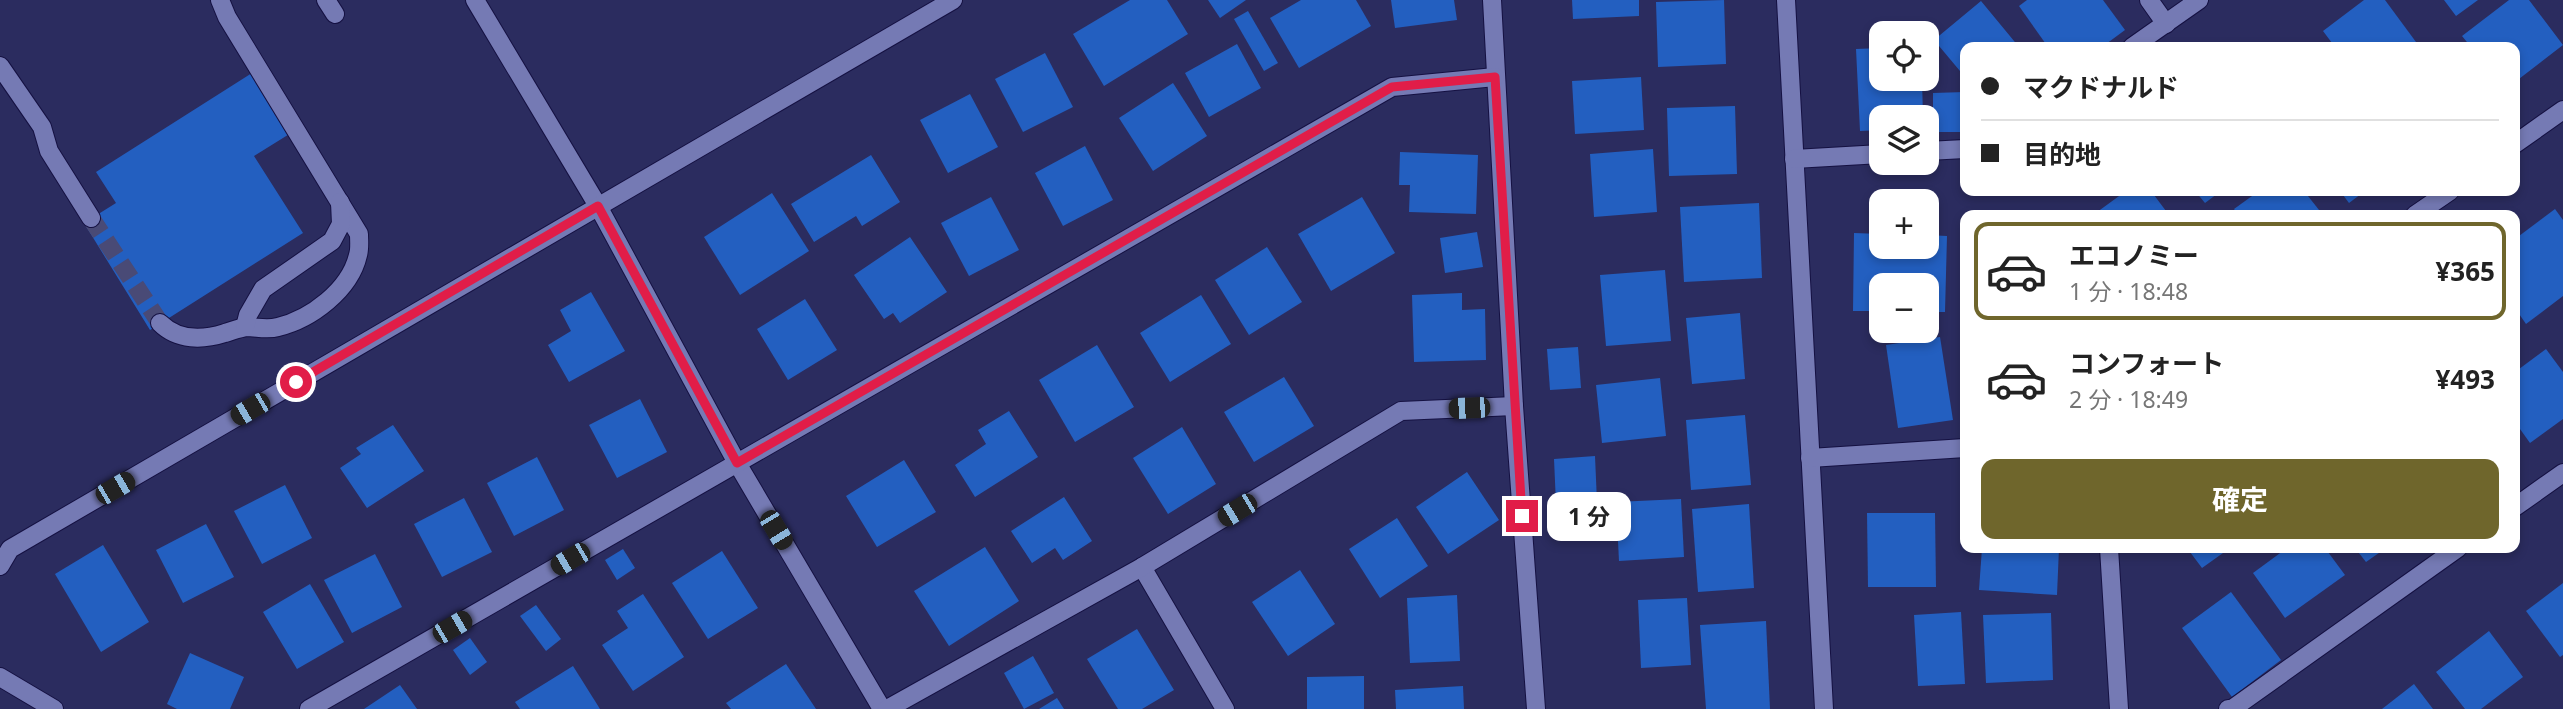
<!DOCTYPE html>
<html lang="ja">
<head>
<meta charset="utf-8">
<style>
	:root { --surface:#fff; --page:#f2f2f2; --text:#222; --muted:#767676; --line:#e0e0e0; --accent:#6f662c }
	body { margin:0; font-family:"Noto Sans","Noto Sans JP",sans-serif; background:var(--page); color:var(--text); height:100vh; display:flex; flex-direction:column; font-size:26px; white-space:nowrap }
	* { box-sizing:border-box; margin:0 }
	p { font-size:23px; color:var(--muted) }
	.icon { flex:none; width:38px; height:38px; fill:none; stroke:currentColor; stroke-width:2; stroke-linecap:round; stroke-linejoin:round }
	.map { position:relative; flex:1; overflow:hidden }
	.sheet { position:absolute; left:1960px; top:210px; width:560px; height:343px; display:flex; flex-direction:column; background:var(--surface); border-radius:14px; box-shadow:0 4px 10px #0003 }
	.sheet>* { flex:none }
	.banner { position:absolute; left:1960px; top:42px; width:560px; height:154px; border-radius:14px; box-shadow:0 4px 10px #0003; display:grid; align-content:center; height:154px; padding:0 21px; background:var(--surface) }
	.fabs { position:absolute; left:1869px; top:21px; display:grid; gap:14px }
	.fabs a { display:grid; place-items:center; width:70px; height:70px; border-radius:14px; background:var(--surface); box-shadow:0 4px 10px #0003; font-size:35px }
	.end { position:absolute; width:32px; height:32px; margin:-16px; border:9px solid #e11d48; background:#fff; box-shadow:0 0 0 4px #fff }
	.from { border-radius:50% }
	.bubble { position:absolute; height:49px; border-radius:14px; background:var(--surface); box-shadow:0 4px 10px #0003; font-size:23px; font-weight:700; line-height:49px; text-align:center }
	.car { position:absolute; width:21px; height:42px; margin:-21px -10px; border-radius:9px; box-shadow:0 0 5px 2px #0007; background:linear-gradient(#222 24%,#8ab4d8 0 40%,#222 0 76%,#8ab4d8 0 86%,#222 0) }
	.banner b { display:flex; align-items:center; gap:24px; height:66px; font-size:26px }
	.banner b+b { border-top:2px solid var(--line) }
	.banner i { width:18px; height:18px; background:var(--text) }
	ul { padding:12px 0 0; list-style:none }
	li { display:flex; align-items:center; gap:21px; height:98px; margin:0 14px 10px; padding:0 7px; border:4px solid transparent; border-radius:14px }
	li div { flex:1 }
	li b { display:block; font-size:26px }
	li em { font-style:normal; font-weight:700 }
	li.on { border-color:var(--accent) }
	li>.icon { width:63px; height:63px; stroke-width:1.5 }
	.cta { display:flex; gap:14px; margin-top:auto; padding:14px 21px }
	.cta a { flex:1; height:80px; border-radius:14px; background:var(--accent); color:#fff; font-size:28px; font-weight:700; line-height:80px; text-align:center }
	.map>svg:first-child { display:block }
	.building { fill:#235fc0 }
	.lines { fill:none; stroke-linecap:round; stroke-linejoin:round }
	.minor-tunnel { stroke:#494a76; stroke-width:18; stroke-dasharray:18 9; stroke-linecap:butt }
	.minor-casing { stroke:#151142; stroke-width:20 }
	.minor { stroke:#757ab4; stroke-width:18 }
	.route { stroke:#e11d48; stroke-width:9 }
</style>
</head>
<body>
<div class="map">
<svg width="2563" height="709" viewBox="0 0 2563 709">
	<rect width="100%" height="100%" fill="#2b2c5f"/>
	<!-- building -->
	<g class="building">
		<path d="M 1130,0 L 1167,0 L 1188,34 L 1104,86 L 1073,34 Z"/>
		<path d="M 1208,0 L 1246,0 L 1220,18 Z"/>
		<path d="M 1301,0 L 1356,0 L 1371,26 L 1299,68 L 1270,18 Z"/>
		<path d="M 1391,0 L 1454,0 L 1457,20 L 1395,28 Z"/>
		<path d="M 1572,0 L 1639,0 L 1639,16 L 1573,19 Z"/>
		<path d="M 1724,0 L 1726,64 L 1658,67 L 1656,2 Z"/>
		<path d="M 2027,0 L 2103,0 L 2125,30 L 2102,47 L 2048,47 L 2019,6 Z"/>
		<path d="M 2364,0 L 2385,0 L 2416,42 L 2409,47 L 2335,47 L 2323,31 Z"/>
		<path d="M 2444,0 L 2478,0 L 2456,16 Z"/>
		<path d="M 2509,0 L 2529,0 L 2563,45 L 2515,82 L 2515,47 L 2471,47 L 2462,36 Z"/>
		<path d="M 1981,1 L 2019,47 L 1965,47 L 1965,77 L 1934,40 Z"/>
		<path d="M 1248,11 L 1278,63 L 1264,71 L 1234,19 Z"/>
		<path d="M 1237,44 L 1261,88 L 1209,117 L 1185,73 Z"/>
		<path d="M 1881,48 L 1881,79 L 1922,79 L 1923,117 L 1881,117 L 1881,130 L 1860,131 L 1856,49 Z"/>
		<path d="M 1045,53 L 1073,107 L 1023,132 L 995,79 Z"/>
		<path d="M 252,73 L 291,133 L 254,156 L 303,233 L 150,330 L 84,223 L 116,203 L 96,172 Z"/>
		<path d="M 1641,77 L 1644,130 L 1575,134 L 1572,81 Z"/>
		<path d="M 1173,83 L 1207,136 L 1153,171 L 1119,118 Z"/>
		<path d="M 1965,92 L 1965,132 L 1933,132 L 1933,93 Z"/>
		<path d="M 970,94 L 998,147 L 948,173 L 920,120 Z"/>
		<path d="M 1735,106 L 1737,174 L 1669,176 L 1667,108 Z"/>
		<path d="M 1085,146 L 1113,200 L 1063,226 L 1035,173 Z"/>
		<path d="M 1653,149 L 1657,212 L 1594,217 L 1590,154 Z"/>
		<path d="M 1400,152 L 1478,155 L 1476,214 L 1409,212 L 1410,185 L 1399,185 Z"/>
		<path d="M 871,155 L 900,202 L 862,226 L 856,216 L 814,242 L 791,204 Z"/>
		<path d="M 2126,191 L 2151,191 L 2169,215 L 2093,215 Z"/>
		<path d="M 2195,191 L 2221,191 L 2205,203 Z"/>
		<path d="M 2259,191 L 2304,191 L 2323,215 L 2238,215 L 2234,209 Z"/>
		<path d="M 2340,191 L 2365,191 L 2349,203 Z"/>
		<path d="M 772,193 L 809,251 L 740,295 L 704,237 Z"/>
		<path d="M 991,197 L 1019,250 L 969,276 L 941,223 Z"/>
		<path d="M 1362,197 L 1395,253 L 1331,291 L 1298,234 Z"/>
		<path d="M 1759,203 L 1762,278 L 1684,282 L 1680,207 Z"/>
		<path d="M 2555,209 L 2563,220 L 2563,296 L 2526,324 L 2515,308 L 2515,239 Z"/>
		<path d="M 1477,232 L 1483,267 L 1445,273 L 1440,238 Z"/>
		<path d="M 1854,233 L 1881,234 L 1881,247 L 1927,247 L 1927,235 L 1947,236 L 1945,312 L 1927,312 L 1927,285 L 1881,285 L 1881,311 L 1853,311 Z"/>
		<path d="M 910,237 L 947,292 L 900,323 L 893,313 L 884,319 L 854,275 Z"/>
		<path d="M 1267,247 L 1302,302 L 1249,335 L 1215,280 Z"/>
		<path d="M 1665,270 L 1671,341 L 1606,346 L 1600,275 Z"/>
		<path d="M 591,292 L 625,351 L 569,382 L 548,345 L 571,331 L 560,310 Z"/>
		<path d="M 1462,293 L 1462,310 L 1485,309 L 1486,360 L 1414,362 L 1412,295 Z"/>
		<path d="M 1201,295 L 1231,344 L 1170,382 L 1140,333 Z"/>
		<path d="M 805,299 L 837,350 L 788,380 L 757,329 Z"/>
		<path d="M 1740,313 L 1745,379 L 1692,384 L 1686,318 Z"/>
		<path d="M 1940,337 L 1953,420 L 1898,428 L 1886,345 Z"/>
		<path d="M 1097,345 L 1134,407 L 1075,442 L 1039,380 Z"/>
		<path d="M 1578,347 L 1581,388 L 1550,390 L 1547,349 Z"/>
		<path d="M 2546,349 L 2563,372 L 2563,419 L 2530,443 L 2515,422 L 2515,372 Z"/>
		<path d="M 1284,377 L 1314,426 L 1254,462 L 1224,412 Z"/>
		<path d="M 1660,378 L 1666,436 L 1602,443 L 1596,385 Z"/>
		<path d="M 640,399 L 667,452 L 617,478 L 589,425 Z"/>
		<path d="M 1009,411 L 1038,457 L 975,497 L 955,465 L 986,444 L 978,430 Z"/>
		<path d="M 1745,415 L 1751,485 L 1691,490 L 1686,420 Z"/>
		<path d="M 393,425 L 424,471 L 367,508 L 340,468 L 361,454 L 356,448 Z"/>
		<path d="M 1182,427 L 1216,484 L 1168,514 L 1133,458 Z"/>
		<path d="M 1595,456 L 1597,502 L 1556,504 L 1554,459 Z"/>
		<path d="M 537,457 L 564,510 L 514,536 L 487,483 Z"/>
		<path d="M 904,460 L 936,512 L 877,547 L 846,496 Z"/>
		<path d="M 1467,472 L 1499,520 L 1448,554 L 1416,507 Z"/>
		<path d="M 285,485 L 312,538 L 262,564 L 234,511 Z"/>
		<path d="M 1064,497 L 1092,541 L 1063,560 L 1055,548 L 1032,563 L 1011,531 Z"/>
		<path d="M 464,498 L 492,552 L 442,577 L 414,524 Z"/>
		<path d="M 1681,499 L 1684,557 L 1619,561 L 1616,502 Z"/>
		<path d="M 1749,504 L 1754,588 L 1698,592 L 1692,509 Z"/>
		<path d="M 1867,513 L 1935,513 L 1936,587 L 1868,587 Z"/>
		<path d="M 1397,518 L 1428,566 L 1380,598 L 1349,549 Z"/>
		<path d="M 206,524 L 234,577 L 183,603 L 156,550 Z"/>
		<path d="M 103,545 L 149,622 L 101,652 L 55,574 Z"/>
		<path d="M 985,547 L 1019,601 L 949,646 L 914,591 Z"/>
		<path d="M 1982,548 L 2059,548 L 2057,595 L 1979,590 Z"/>
		<path d="M 2187,548 L 2230,548 L 2202,568 Z"/>
		<path d="M 2287,548 L 2325,548 L 2345,575 L 2285,618 L 2253,573 Z"/>
		<path d="M 2355,548 L 2386,548 L 2366,562 Z"/>
		<path d="M 623,549 L 635,568 L 617,580 L 605,560 Z"/>
		<path d="M 722,551 L 758,608 L 708,639 L 672,583 Z"/>
		<path d="M 375,554 L 402,607 L 352,633 L 324,580 Z"/>
		<path d="M 1300,570 L 1335,624 L 1288,656 L 1252,602 Z"/>
		<path d="M 2563,583 L 2563,655 L 2560,657 L 2526,611 Z"/>
		<path d="M 310,584 L 344,642 L 297,669 L 263,612 Z"/>
		<path d="M 2231,592 L 2281,660 L 2232,697 L 2182,628 Z"/>
		<path d="M 643,594 L 684,657 L 633,691 L 602,645 L 628,628 L 617,611 Z"/>
		<path d="M 1457,595 L 1460,661 L 1410,663 L 1407,598 Z"/>
		<path d="M 1687,598 L 1691,665 L 1641,668 L 1638,600 Z"/>
		<path d="M 536,605 L 561,639 L 546,651 L 520,616 Z"/>
		<path d="M 1961,612 L 1965,684 L 1918,686 L 1914,615 Z"/>
		<path d="M 2051,613 L 2053,680 L 1986,683 L 1983,615 Z"/>
		<path d="M 1766,621 L 1770,709 L 1706,709 L 1700,625 Z"/>
		<path d="M 1137,629 L 1174,690 L 1142,709 L 1118,709 L 1087,659 Z"/>
		<path d="M 2489,631 L 2523,677 L 2481,709 L 2465,709 L 2436,672 Z"/>
		<path d="M 470,638 L 487,662 L 470,675 L 453,650 Z"/>
		<path d="M 190,653 L 244,677 L 230,709 L 177,709 L 167,704 Z"/>
		<path d="M 1033,656 L 1054,693 L 1024,709 L 1004,673 Z"/>
		<path d="M 786,664 L 816,709 L 731,709 L 726,703 Z"/>
		<path d="M 573,666 L 600,709 L 520,709 L 515,702 Z"/>
		<path d="M 1364,676 L 1364,709 L 1307,709 L 1307,677 Z"/>
		<path d="M 2414,684 L 2433,709 L 2382,709 Z"/>
		<path d="M 400,685 L 417,709 L 364,709 Z"/>
		<path d="M 1463,686 L 1464,709 L 1396,709 L 1395,690 Z"/>
		<path d="M 1057,698 L 1064,709 L 1039,709 Z"/>
	</g>
	<g class="lines">
		<!-- minor-tunnel -->
		<path class="minor-tunnel" d="M 91,218 L 160,323"/>
		<defs>
			<g id="minor">
				<path d="M 326,0 L 335,14"/>
				<path d="M 475,0 L 598,206 L 737,463 L 882,709"/>
				<path d="M 1492,0 L 1514,406 L 1536,709"/>
				<path d="M 1786,0 L 1824,709"/>
				<path d="M 2149,0 L 2166,24"/>
				<path d="M 2132,47 L 2199,0"/>
				<path d="M 0,66 L 42,127 L 49,151 L 91,218"/>
				<path d="M 2515,144 L 2563,110"/>
				<path d="M 1927,151 L 1965,149"/>
				<path d="M 1794,159 L 1881,154"/>
				<path d="M 2415,215 L 2450,191"/>
				<path d="M 160,323 C 178,341 203,340 225,333 C 232,331 239,328 246,327 C 257,327 267,330 278,327 C 311,319 350,290 358,255 C 360,249 359,240 359,234 L 227,17 L 220,0"/>
				<path d="M 245,327 L 248,315 L 263,289 L 332,241 L 341,224 L 340,202"/>
				<path d="M 1810,458 L 1965,448"/>
				<path d="M 2515,507 L 2563,473"/>
				<path d="M 2109,548 L 2119,709"/>
				<path d="M 0,566 L 10,549 L 953,0"/>
				<path d="M 1142,567 L 1225,709"/>
				<path d="M 0,677 L 54,709"/>
				<path d="M 309,709 L 1392,87 L 1495,77"/>
				<path d="M 887,709 L 1142,567 L 1401,411 L 1514,406"/>
				<path d="M 2228,709 L 2232,709 L 2458,548"/>
			</g>
		</defs>
		<!-- minor casing -->
		<use href="#minor" class="minor-casing"/>
		<!-- minor -->
		<use href="#minor" class="minor"/>
	</g>
	<g class="lines">
		<!-- route -->
		<path class="route" d="M 296,382 L 598,206 L 737,463 L 1392,87 L 1495,77 L 1522,516"/>
	</g>
</svg>
<div class="fabs">
<a><svg class="icon" aria-label="locate" viewBox="0 0 24 24"><circle cx="12" cy="12" r="6"/><path d="M12 2v4M12 18v4M2 12h4M18 12h4"/></svg></a>
<a><svg class="icon" aria-label="layers" viewBox="0 0 24 24"><path d="M12 4l9 5-9 5-9-5zM3 14l9 5 9-5"/></svg></a>
<a>+</a>
<a>−</a>
</div>
<i class="end from" style="left:296px;top:382px"></i>
<i class="end" style="left:1522px;top:516px"></i>
<div class="bubble" style="left:1547px;top:492px;width:84px">1 分</div>
<i class="car" style="left:1469px;top:408px;rotate:268deg"></i>
<i class="car" style="left:250px;top:409px;rotate:240deg"></i>
<i class="car" style="left:115px;top:488px;rotate:60deg"></i>
<i class="car" style="left:1237px;top:510px;rotate:239deg"></i>
<i class="car" style="left:776px;top:530px;rotate:149deg"></i>
<i class="car" style="left:570px;top:559px;rotate:240deg"></i>
<i class="car" style="left:452px;top:627px;rotate:60deg"></i>
<div class="banner">
<b><i class="from"></i>マクドナルド</b>
<b><i></i>目的地</b>
</div>
<section class="sheet">
<ul>
<li class="on"><svg class="icon" aria-label="car" viewBox="0 0 24 24"><path d="M5 17H2v-5l4-1 3-4h7l3 4 3 1v5h-3M9 17h6M6 11h13"/><circle cx="7" cy="17" r="2"/><circle cx="17" cy="17" r="2"/></svg><div><b>エコノミー</b><p>1 分 · 18:48</p></div><em>¥365</em></li>
<li><svg class="icon" aria-label="car" viewBox="0 0 24 24"><path d="M5 17H2v-5l4-1 3-4h7l3 4 3 1v5h-3M9 17h6M6 11h13"/><circle cx="7" cy="17" r="2"/><circle cx="17" cy="17" r="2"/></svg><div><b>コンフォート</b><p>2 分 · 18:49</p></div><em>¥493</em></li>
</ul>
<div class="cta"><a>確定</a></div>
</section>
</div>
</body>
</html>
